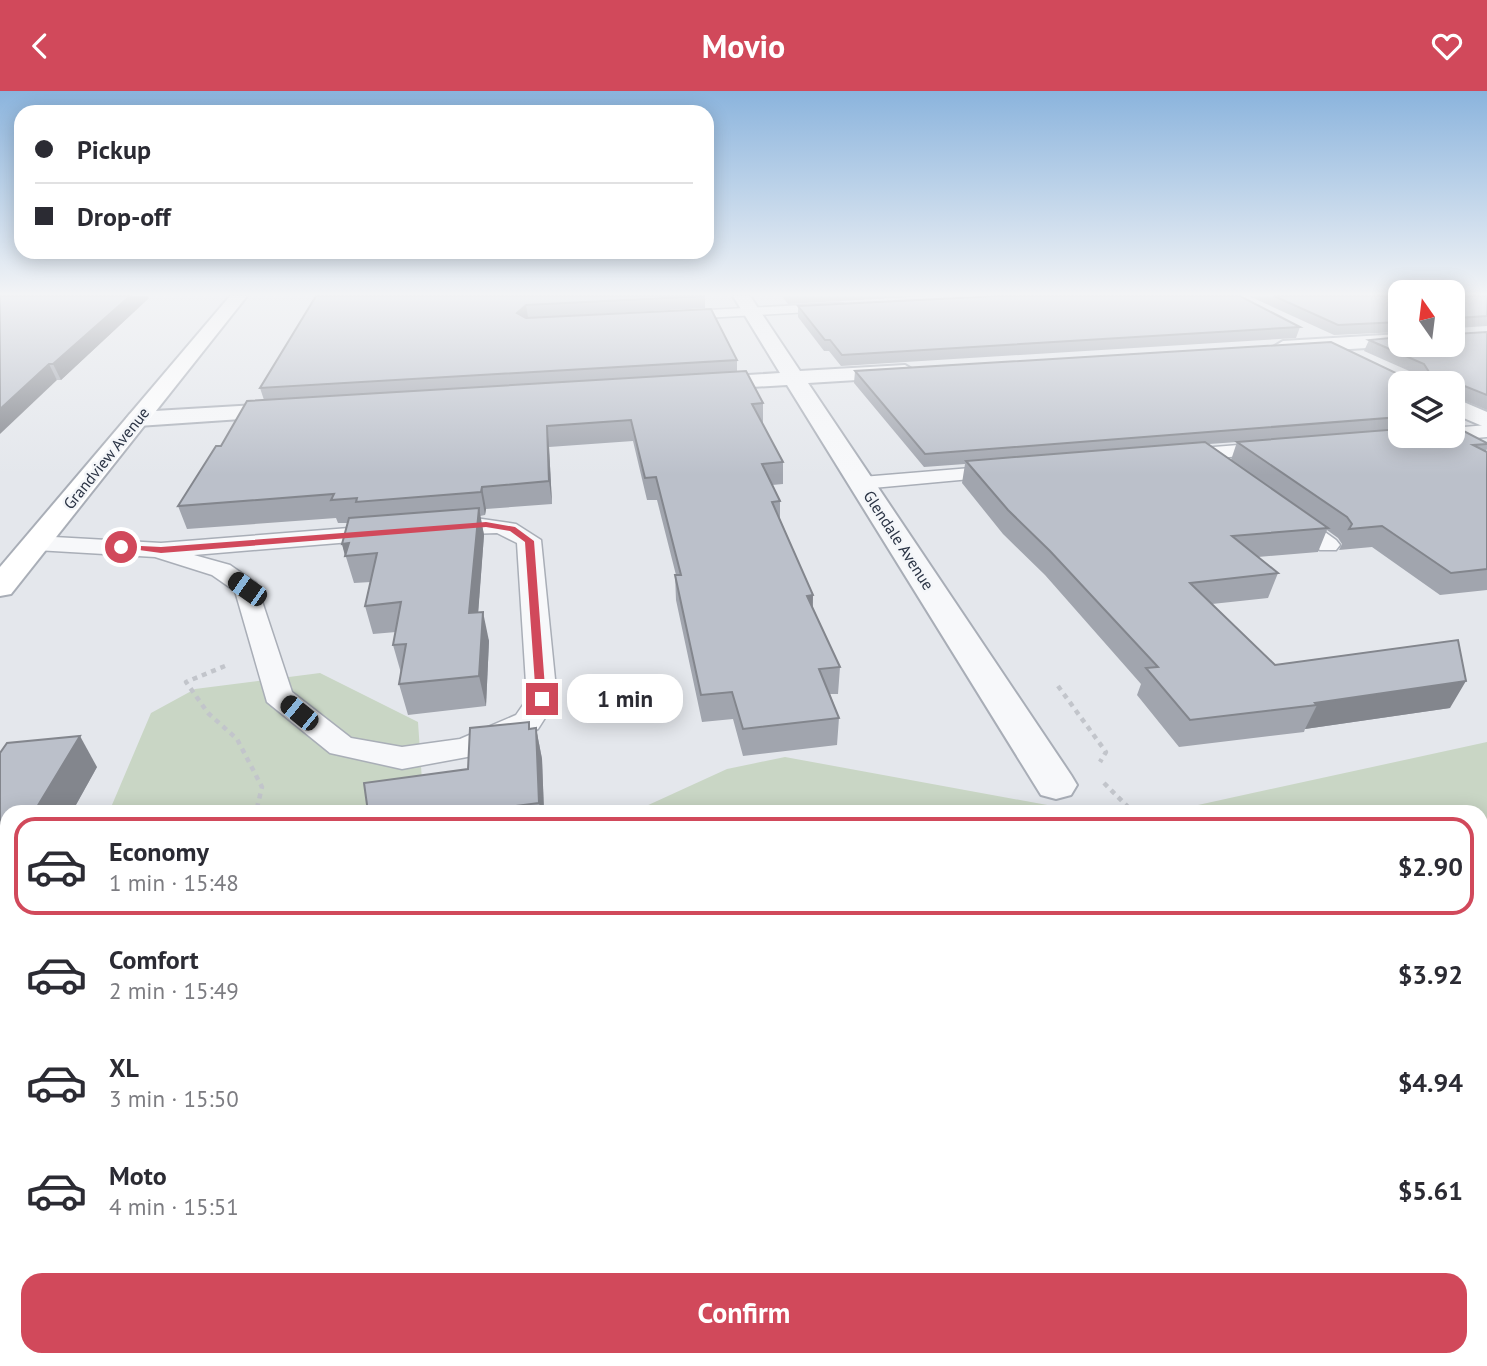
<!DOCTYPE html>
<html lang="en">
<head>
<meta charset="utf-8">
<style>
	:root { --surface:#fff; --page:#f2f2f3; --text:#2b2b33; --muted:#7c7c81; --line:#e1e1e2; --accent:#d1495b }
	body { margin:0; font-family:"PT Sans",sans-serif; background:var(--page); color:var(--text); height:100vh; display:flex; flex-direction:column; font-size:26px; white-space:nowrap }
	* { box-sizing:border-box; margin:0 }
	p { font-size:23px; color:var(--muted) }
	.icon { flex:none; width:38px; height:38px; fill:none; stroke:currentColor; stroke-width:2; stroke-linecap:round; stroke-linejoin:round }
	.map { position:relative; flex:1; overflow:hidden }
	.sheet { position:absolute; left:0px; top:714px; width:1488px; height:562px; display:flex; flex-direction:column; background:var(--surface); border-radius:21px 21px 0 0; box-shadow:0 4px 18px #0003 }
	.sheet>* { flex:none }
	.guide { position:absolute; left:14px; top:14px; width:700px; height:154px; border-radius:21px; box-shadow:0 4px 18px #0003; display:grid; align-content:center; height:154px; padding:0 21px; background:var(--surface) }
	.needle { width:46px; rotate:346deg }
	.fabs { position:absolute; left:1388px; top:189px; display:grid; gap:14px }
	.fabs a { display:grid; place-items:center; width:77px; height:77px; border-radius:14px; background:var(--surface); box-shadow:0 4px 18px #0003; font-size:35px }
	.end { position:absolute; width:32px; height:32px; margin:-16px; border:9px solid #d1495b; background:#fff; box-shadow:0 0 0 4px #fff }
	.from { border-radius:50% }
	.bubble { position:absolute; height:49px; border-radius:21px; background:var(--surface); box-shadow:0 4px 18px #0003; font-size:23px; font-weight:600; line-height:49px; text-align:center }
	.car { position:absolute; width:21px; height:42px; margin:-21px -10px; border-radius:9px; box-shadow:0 0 5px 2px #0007; background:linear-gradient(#222 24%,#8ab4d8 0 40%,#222 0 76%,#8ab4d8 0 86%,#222 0) }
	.guide b { display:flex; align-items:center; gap:24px; height:66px; font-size:26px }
	.guide b+b { border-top:2px solid var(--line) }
	.guide i { width:18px; height:18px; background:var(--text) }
	ul { padding:12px 0 0; list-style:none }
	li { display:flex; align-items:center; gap:21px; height:98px; margin:0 14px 10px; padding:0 7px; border:4px solid transparent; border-radius:21px }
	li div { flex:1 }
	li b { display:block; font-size:26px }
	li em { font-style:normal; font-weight:600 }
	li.on { border-color:var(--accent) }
	li>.icon { width:63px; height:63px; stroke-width:1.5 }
	.cta { display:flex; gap:14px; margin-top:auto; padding:14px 21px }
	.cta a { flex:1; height:80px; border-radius:21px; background:var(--accent); color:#fff; font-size:28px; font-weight:600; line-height:80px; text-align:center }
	header { display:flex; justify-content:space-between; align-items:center; height:91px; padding:0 21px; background:var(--accent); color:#fff; font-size:32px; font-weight:600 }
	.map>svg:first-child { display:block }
	.green { fill:#c9d6c5 }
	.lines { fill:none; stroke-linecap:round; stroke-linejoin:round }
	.lane-casing { stroke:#a9aeb7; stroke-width:3 }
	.street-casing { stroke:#a9aeb7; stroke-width:4 }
	.secondary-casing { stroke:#a9aeb7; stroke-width:4 }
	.path-far2 { stroke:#c2c5cb; stroke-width:4.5; stroke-dasharray:5 5; stroke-linecap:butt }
	.path-far1 { stroke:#c2c5cb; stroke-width:5; stroke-dasharray:7 7; stroke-linecap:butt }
	.path { stroke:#c2c5cb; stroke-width:7; stroke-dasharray:9 9; stroke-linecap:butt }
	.lane { fill:#f7f8fa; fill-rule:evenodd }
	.street { fill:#f7f8fa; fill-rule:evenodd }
	.secondary { fill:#fff; fill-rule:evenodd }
	.wall { fill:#a1a5ae; fill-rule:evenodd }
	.shaded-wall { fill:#83868d }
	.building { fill:#bbc0ca; stroke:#83868d; stroke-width:2 }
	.route { fill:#d1495b }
	.labels { text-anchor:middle; stroke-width:5; stroke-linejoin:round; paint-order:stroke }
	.far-street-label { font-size:16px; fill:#2b3445; stroke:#f4f6f9 }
</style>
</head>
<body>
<header><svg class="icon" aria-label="back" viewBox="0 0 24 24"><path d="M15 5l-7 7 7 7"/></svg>Movio<svg class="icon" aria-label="heart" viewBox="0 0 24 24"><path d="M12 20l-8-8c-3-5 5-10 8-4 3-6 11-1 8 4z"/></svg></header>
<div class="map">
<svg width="1487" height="1275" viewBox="0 0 1487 1275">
	<rect width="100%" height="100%" fill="#e4e7ec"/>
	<!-- green -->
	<g class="green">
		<path d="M 320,582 L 418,631 L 424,719 L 427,721 L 109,721 L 151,622 L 195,598 Z"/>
		<path d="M 1487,651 L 1487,1275 L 917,1275 L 914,1269 L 1480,1269 L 1480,721 L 633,721 L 727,678 L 785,666 L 1069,718 L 1198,714 Z"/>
	</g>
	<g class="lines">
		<defs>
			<g id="lane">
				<path d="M 839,212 L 844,213 L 844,219 L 671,229 L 664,225 L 671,221 Z"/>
				<path d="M 1487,334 L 1487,346 L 1452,349 L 1443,345 L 1452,345 L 1452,337 Z"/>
				<path d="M 1275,351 L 1282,353 L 1285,357 L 1282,361 L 1177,371 L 1167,365 L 1177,359 Z"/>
				<path d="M 1007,374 L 1017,380 L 1014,384 L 862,398 L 851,392 L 862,386 Z"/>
				<path d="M 1289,419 L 1297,421 L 1336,449 L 1340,454 L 1336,459 L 1320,459 L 1281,431 L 1278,426 L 1281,421 Z"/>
				<path d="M 475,427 L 516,433 L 541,449 L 557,608 L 538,638 L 478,664 L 402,678 L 330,662 L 267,611 L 235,500 L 212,484 L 155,466 L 36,459 L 28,457 L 24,452 L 28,447 L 36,445 L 161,452 L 387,434 L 395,436 L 399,441 L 395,446 L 387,448 L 194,464 L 230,474 L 256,492 L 292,601 L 351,647 L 402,656 L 460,648 L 516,624 L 527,608 L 517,452 L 497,442 L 439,444 L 431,442 L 427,437 L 431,432 Z"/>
				<path d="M 7,1128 L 7,1180 L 0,1181 L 0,1129 Z"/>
				<rect x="575" y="1269" width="58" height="6"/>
			</g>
			<g id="street">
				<path d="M 733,205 L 750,205 L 800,280 L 905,274 L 915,280 L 905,286 L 808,292 L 1071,684 L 1077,694 L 1071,704 L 1056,708 L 1041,704 L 787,294 L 700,299 L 689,293 L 700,287 L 780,282 Z"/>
				<path d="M 1400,243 L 1400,254 L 1404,254 L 1400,255 L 1283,262 L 1273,256 L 1283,250 Z"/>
				<path d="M 1452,306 L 1487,321 L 1487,337 L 1452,322 Z"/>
				<path d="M 291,312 L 299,314 L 302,319 L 299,324 L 138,335 L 130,333 L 126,328 L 130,323 L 138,321 Z"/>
			</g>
			<path id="secondary" d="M 230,205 L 247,205 L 11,503 L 0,505 L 0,476 Z"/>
		</defs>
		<!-- lane casing -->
		<use href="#lane" class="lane-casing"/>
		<!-- street casing -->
		<use href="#street" class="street-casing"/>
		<!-- secondary casing -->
		<use href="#secondary" class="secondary-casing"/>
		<!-- path-far2 -->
		<g class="path-far2">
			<path d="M 225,575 L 186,591 L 208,622 L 237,648 L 262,696 L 256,721"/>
			<path d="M 1058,595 L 1106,661 L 1100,671"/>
			<path d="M 1104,692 L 1133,721"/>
		</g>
		<!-- path-far1 -->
		<path class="path-far1" d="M 1480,926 L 1487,931"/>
		<!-- path -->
		<g class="path">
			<path d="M 1480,1019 L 1487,1023"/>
			<path d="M 1480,1208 L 1487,1215"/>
		</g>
		<!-- lane -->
		<use href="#lane" class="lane"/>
		<!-- street -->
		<use href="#street" class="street"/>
		<!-- secondary -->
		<use href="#secondary" class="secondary"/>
	</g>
	<!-- wall -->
	<g class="wall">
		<path d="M 0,205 L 148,205 L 149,207 L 61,289 L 57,289 Z"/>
		<path d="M 316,205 L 705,205 L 705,217 L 527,227 L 737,269 L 737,280 L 763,312 L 763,333 L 783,371 L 783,393 L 772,394 L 780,410 L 780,428 L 813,504 L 813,517 L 840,576 L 838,603 L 830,603 L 839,627 L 837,654 L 743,665 L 733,628 L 702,631 L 676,509 L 675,484 L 676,484 L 657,409 L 647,409 L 633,350 L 549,356 L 552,413 L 486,418 L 485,424 L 480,425 L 484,444 L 478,521 L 489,550 L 486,615 L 408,624 L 399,593 L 401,582 L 393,554 L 396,541 L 373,543 L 365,515 L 371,491 L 354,492 L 342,453 L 348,432 L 338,432 L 336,427 L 187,438 L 178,415 L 221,355 L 264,309 L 260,297 Z"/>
		<path d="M 782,205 L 927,205 L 788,213 Z"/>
		<path d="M 1249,205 L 1400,205 L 1400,241 L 1334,244 Z"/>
		<path d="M 1452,205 L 1487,205 L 1487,235 L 1456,237 L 1455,243 L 1487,241 L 1487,319 L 1456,306 L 1456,311 L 1452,318 L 1452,292 L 1400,292 L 1400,345 L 1487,352 L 1487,358 L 1486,360 L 1487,361 L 1487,499 L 1440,504 L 1372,456 L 1339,459 L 1342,453 L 1338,447 L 1327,439 L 1318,461 L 1258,466 L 1278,482 L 1268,507 L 1212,513 L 1275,574 L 1450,617 L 1305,638 L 1304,641 L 1179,656 L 1137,604 L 1141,593 L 1045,484 L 1003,443 L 962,392 L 965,373 L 924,376 L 854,292 L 855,280 L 1404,286 L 1416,283 L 1364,260 L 1369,249 L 1400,254 ZM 1237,351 L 1231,369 L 1209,353 Z"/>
		<path d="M 798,215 L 1300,236 L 1296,247 L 841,275 L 829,260 L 824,260 L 798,226 Z"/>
		<path d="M 536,637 L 542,668 L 544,721 L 368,721 L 468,678 L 530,638 Z"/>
		<path d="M 0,662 L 97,676 L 72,721 L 7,721 L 7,813 L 0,814 Z"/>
	</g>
	<!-- shaded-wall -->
	<g class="shaded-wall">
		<path d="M 130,205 L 148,205 L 149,207 L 61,289 L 53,273 Z"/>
		<path d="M 526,214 L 528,226 L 519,234 L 517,222 Z"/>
		<path d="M 49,273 L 57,289 L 0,343 L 0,318 Z"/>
		<path d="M 547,335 L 549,356 L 552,413 L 549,390 Z"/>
		<path d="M 482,396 L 486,418 L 485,424 L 481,401 Z"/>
		<path d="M 479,417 L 484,444 L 476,551 L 469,522 Z"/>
		<path d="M 349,452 L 345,465 L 342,453 Z"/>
		<path d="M 813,504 L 812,529 L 807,505 Z"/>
		<path d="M 483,521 L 489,550 L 486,615 L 479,585 Z"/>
		<path d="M 1466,590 L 1450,617 L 1305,638 L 1317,614 L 1315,612 Z"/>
		<path d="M 536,637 L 542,668 L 544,721 L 541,721 L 539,712 Z"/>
		<path d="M 80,645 L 97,676 L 72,721 L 34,721 Z"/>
		<path d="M 211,1269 L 231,1269 L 237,1275 L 209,1275 Z"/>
		<rect x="500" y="1269" width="16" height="6"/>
	</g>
	<!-- building -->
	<g class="building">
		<path d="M 0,205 L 130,205 L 53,273 L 49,273 L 0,318 Z"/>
		<path d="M 316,205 L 705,205 L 526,214 L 517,222 L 526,227 L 711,218 L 737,269 L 260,297 Z"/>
		<path d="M 998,205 L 1240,205 L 1300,236 L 842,264 L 830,249 L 825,249 L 798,215 Z"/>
		<path d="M 1274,205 L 1400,205 L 1400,231 L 1338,234 Z"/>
		<path d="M 1452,205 L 1487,205 L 1487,225 L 1457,227 L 1455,243 L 1487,241 L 1487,304 L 1457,292 L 1456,311 L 1452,311 L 1452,292 L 1400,292 L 1400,326 L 925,363 L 855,280 L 1331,251 L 1404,286 L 1429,281 L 1424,273 L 1369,249 L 1400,246 L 1400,254 L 1452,254 Z"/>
		<path d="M 746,280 L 763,312 L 752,313 L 783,371 L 762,373 L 780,410 L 772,411 L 813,504 L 807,505 L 840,576 L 819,578 L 839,627 L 743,638 L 732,601 L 701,604 L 675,484 L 681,484 L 656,386 L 645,387 L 631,329 L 547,335 L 549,390 L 482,396 L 481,401 L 356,411 L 357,407 L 331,409 L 334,403 L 178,415 L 216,355 L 221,355 L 247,310 Z"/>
		<path d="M 1452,334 L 1487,352 L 1487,353 L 1473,354 L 1487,361 L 1487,478 L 1451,482 L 1382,435 L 1349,438 L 1352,433 L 1347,426 L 1237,351 L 1400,338 L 1400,345 L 1452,345 Z"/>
		<path d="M 1205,351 L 1328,437 L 1232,445 L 1278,482 L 1190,492 L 1275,574 L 1458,549 L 1466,590 L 1315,612 L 1317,614 L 1190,629 L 1146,577 L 1158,576 L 1050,460 L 1008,419 L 966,370 Z"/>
		<path d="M 479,417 L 469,522 L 483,521 L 479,585 L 399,593 L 406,553 L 393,554 L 401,511 L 365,515 L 377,462 L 345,465 L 349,452 L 342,453 L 349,427 Z"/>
		<path d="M 529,631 L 529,638 L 536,637 L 539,712 L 471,721 L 368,721 L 364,692 L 468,678 L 470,637 Z"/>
		<path d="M 80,645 L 34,721 L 7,721 L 7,779 L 0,779 L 0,662 L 7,652 Z"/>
		<path d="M 126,1269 L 211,1269 L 209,1275 L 99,1275 Z"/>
		<path d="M 375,1269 L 500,1269 L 500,1275 L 355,1275 L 375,1271 Z"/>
	</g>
	<!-- sky -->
	<linearGradient id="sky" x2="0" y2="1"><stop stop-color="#8bb4dd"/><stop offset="0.53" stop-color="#f3f4f6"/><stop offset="1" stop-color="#f3f4f6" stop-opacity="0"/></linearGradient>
	<rect width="1487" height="384" fill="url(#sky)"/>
	<!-- route -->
	<path class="route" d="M 486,431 L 515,436 L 534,450 L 546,610 L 536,608 L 525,451 L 510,440 L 486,436 L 161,462 L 117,456 L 121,454 L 161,456 Z"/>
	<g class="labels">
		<!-- far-street labels -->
		<g class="far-street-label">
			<text transform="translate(106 367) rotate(-51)" y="6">Grandview Avenue</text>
			<text transform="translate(899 449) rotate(57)" y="6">Glendale Avenue</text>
		</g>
	</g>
</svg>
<div class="fabs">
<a><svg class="needle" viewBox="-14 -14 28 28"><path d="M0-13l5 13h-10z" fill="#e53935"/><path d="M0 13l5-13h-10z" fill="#7c7c81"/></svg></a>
<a><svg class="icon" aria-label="layers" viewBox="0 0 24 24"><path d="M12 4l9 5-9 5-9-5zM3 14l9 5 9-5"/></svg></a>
</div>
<i class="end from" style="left:121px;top:456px"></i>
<i class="end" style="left:542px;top:608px"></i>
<div class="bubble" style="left:567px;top:583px;width:116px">1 min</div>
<i class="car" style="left:247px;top:498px;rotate:305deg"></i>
<i class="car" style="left:299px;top:622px;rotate:309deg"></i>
<div class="guide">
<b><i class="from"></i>Pickup</b>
<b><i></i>Drop-off</b>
</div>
<section class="sheet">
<ul>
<li class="on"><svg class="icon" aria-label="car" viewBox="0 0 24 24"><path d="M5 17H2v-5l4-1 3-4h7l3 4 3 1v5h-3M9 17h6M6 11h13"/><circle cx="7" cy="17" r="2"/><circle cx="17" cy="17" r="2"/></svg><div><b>Economy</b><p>1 min · 15:48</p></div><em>$2.90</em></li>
<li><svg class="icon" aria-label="car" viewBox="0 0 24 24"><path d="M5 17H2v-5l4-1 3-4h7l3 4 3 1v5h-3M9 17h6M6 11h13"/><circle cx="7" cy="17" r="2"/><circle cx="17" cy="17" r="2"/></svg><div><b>Comfort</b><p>2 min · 15:49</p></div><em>$3.92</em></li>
<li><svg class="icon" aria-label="car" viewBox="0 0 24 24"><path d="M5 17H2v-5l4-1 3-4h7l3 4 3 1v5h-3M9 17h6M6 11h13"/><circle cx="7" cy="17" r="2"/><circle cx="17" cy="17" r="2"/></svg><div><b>XL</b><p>3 min · 15:50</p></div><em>$4.94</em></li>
<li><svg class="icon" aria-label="car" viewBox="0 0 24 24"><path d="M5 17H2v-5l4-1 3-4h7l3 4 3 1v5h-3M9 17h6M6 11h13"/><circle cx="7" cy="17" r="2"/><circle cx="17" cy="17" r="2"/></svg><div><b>Moto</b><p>4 min · 15:51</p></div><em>$5.61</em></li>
</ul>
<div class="cta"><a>Confirm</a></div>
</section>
</div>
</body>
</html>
